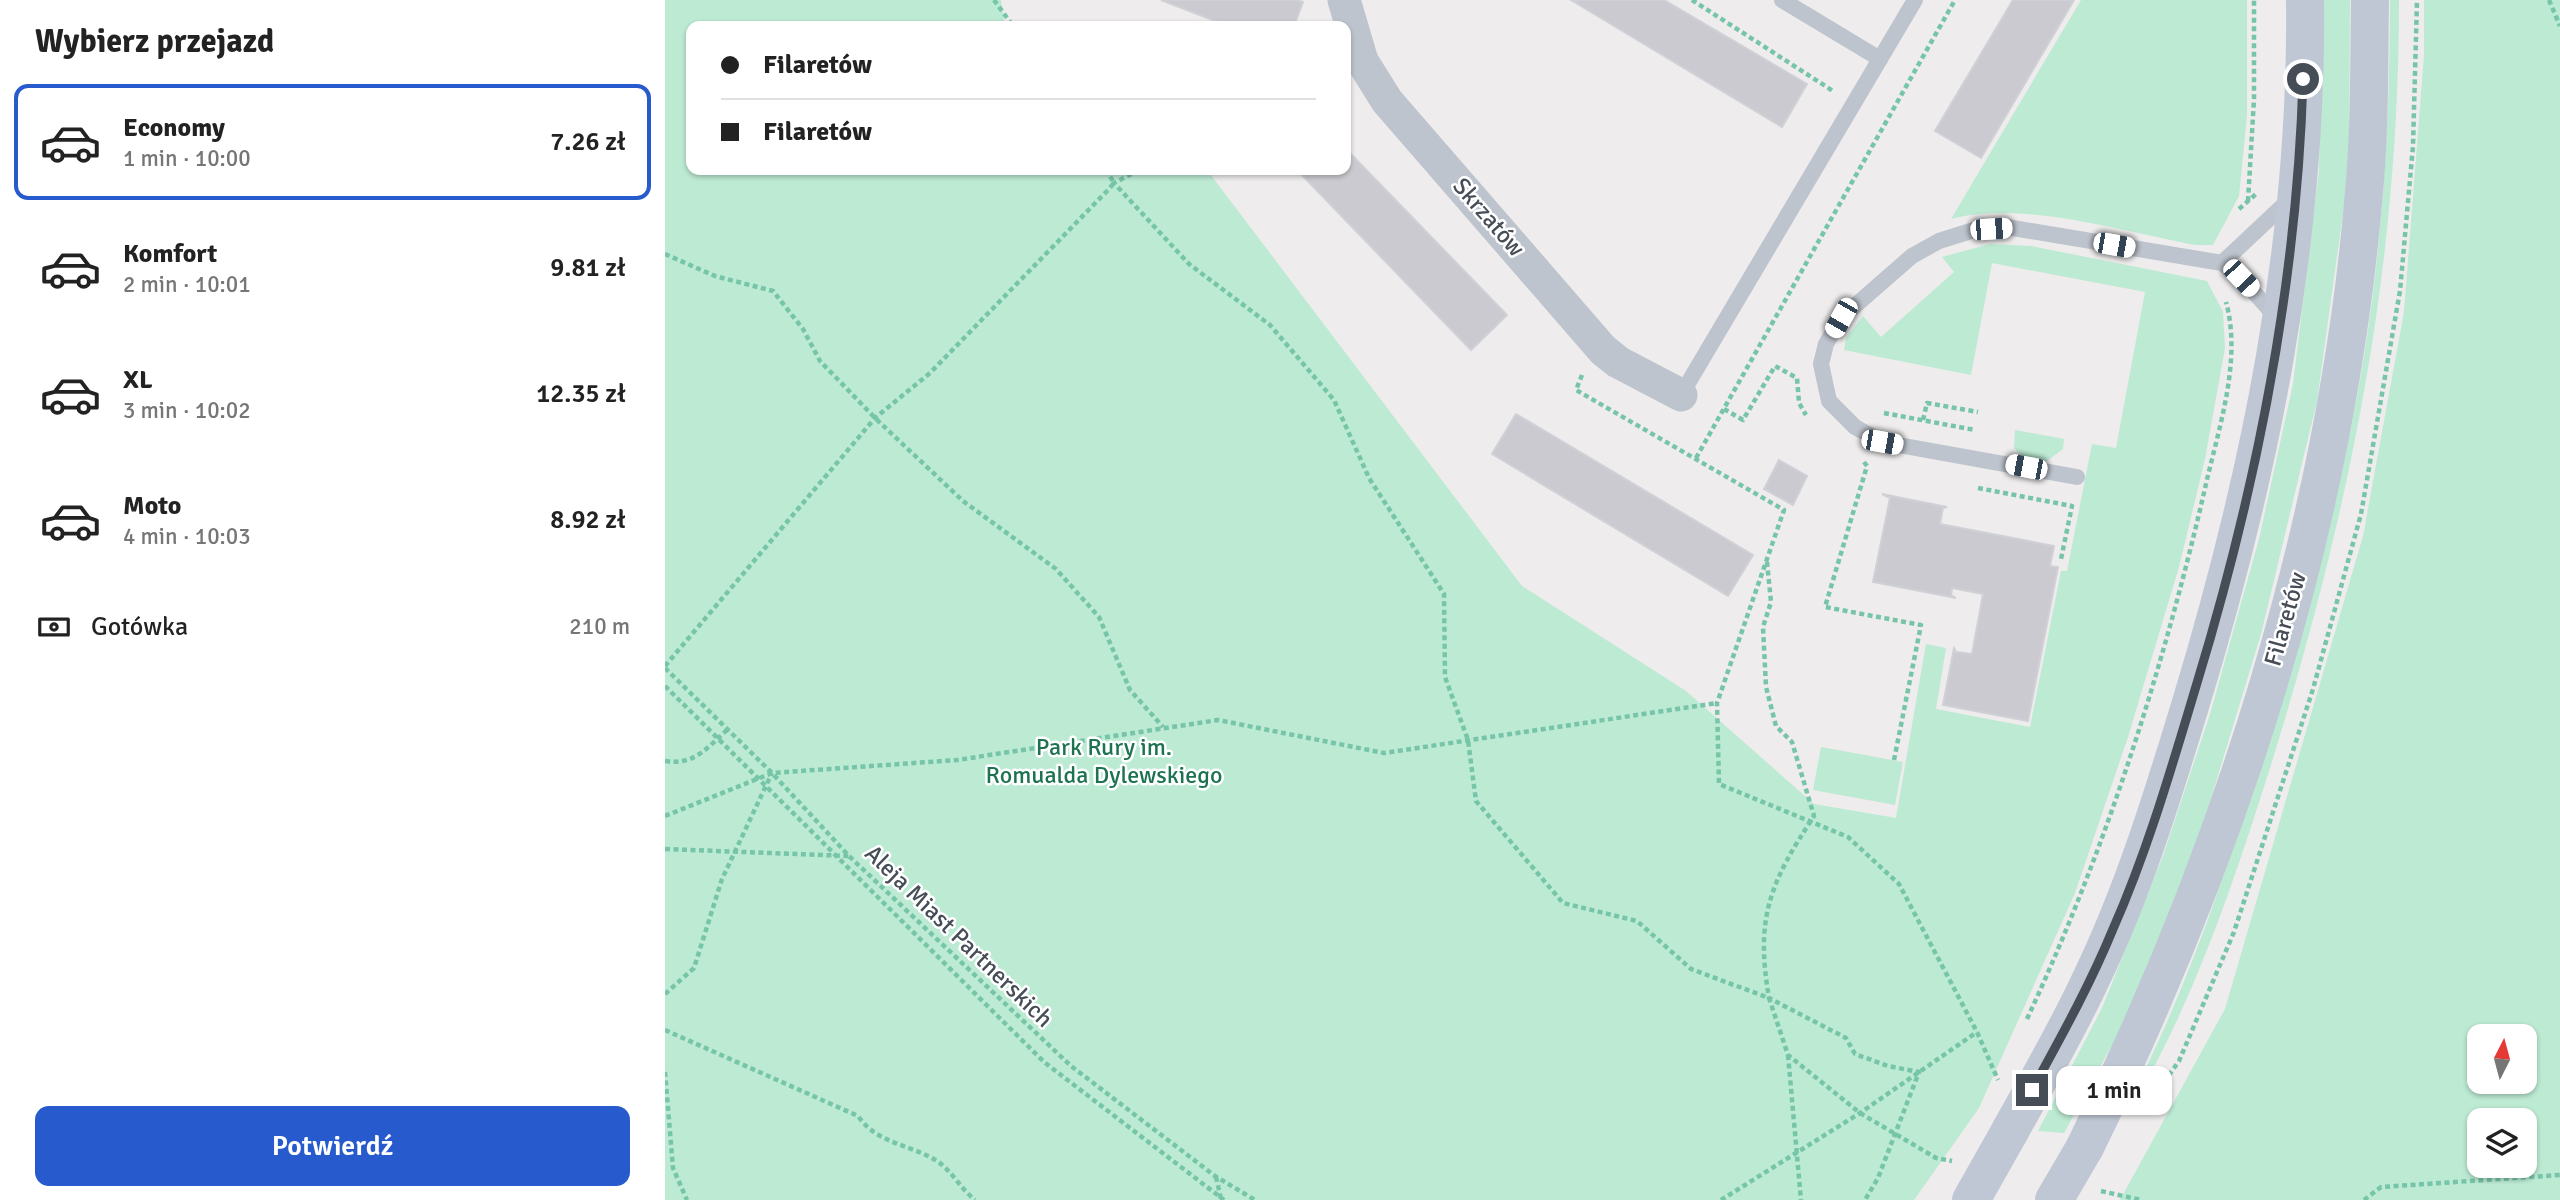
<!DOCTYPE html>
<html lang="pl">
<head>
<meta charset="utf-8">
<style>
	:root { --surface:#fff; --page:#f2f2f2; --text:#222; --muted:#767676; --line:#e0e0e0; --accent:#275bcd }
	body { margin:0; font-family:Signika,sans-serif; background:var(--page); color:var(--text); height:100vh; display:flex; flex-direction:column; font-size:26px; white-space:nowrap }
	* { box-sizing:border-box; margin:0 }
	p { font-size:23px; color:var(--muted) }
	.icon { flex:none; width:38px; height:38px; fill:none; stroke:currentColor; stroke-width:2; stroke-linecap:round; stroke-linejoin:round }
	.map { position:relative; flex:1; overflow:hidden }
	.details { display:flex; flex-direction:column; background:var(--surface); width:665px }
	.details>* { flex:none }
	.hud { position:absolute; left:21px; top:21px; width:665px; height:154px; border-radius:14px; box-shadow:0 2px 5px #0004; display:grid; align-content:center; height:154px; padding:0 35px; background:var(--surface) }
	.needle { width:46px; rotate:6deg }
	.buttons { position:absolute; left:1802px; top:1024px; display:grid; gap:14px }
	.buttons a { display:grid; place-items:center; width:70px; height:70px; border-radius:14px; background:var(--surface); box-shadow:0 2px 5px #0004; font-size:35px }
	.end { position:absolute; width:32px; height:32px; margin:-16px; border:9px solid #464d57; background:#fff; box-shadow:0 0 0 4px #fff }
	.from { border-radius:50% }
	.bubble { position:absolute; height:49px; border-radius:14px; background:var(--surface); box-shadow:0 2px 5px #0004; font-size:23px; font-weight:600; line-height:49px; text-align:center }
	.car { position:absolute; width:21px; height:42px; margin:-21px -10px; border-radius:9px; box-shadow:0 0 5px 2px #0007; background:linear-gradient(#fff 24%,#345 0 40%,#fff 0 76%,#345 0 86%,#fff 0) }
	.hud b { display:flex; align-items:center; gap:24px; height:66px; font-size:26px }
	.hud b+b { border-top:2px solid var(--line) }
	.hud i { width:18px; height:18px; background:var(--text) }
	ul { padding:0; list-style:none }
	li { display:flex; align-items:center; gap:21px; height:116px; margin:0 14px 10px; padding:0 21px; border:4px solid transparent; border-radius:14px }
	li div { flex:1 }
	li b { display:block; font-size:26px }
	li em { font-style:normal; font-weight:600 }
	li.current { border-color:var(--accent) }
	li>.icon { width:63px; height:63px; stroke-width:1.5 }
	h2 { padding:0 35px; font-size:32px; line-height:84px }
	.pay { display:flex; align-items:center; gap:18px; height:77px; padding:0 35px; font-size:26px }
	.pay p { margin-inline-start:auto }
	.button { display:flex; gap:14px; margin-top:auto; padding:14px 35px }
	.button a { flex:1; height:80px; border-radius:14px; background:var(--accent); color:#fff; font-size:28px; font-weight:600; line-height:80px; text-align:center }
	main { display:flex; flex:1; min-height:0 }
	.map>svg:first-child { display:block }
	.green { fill:#bcead3; fill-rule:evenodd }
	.building { fill:#cacad0; stroke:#d0d1d7; stroke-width:2 }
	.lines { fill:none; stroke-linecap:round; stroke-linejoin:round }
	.path { stroke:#77c5a8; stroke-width:4.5; stroke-dasharray:5 3.5; stroke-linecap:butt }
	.service { stroke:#bec4cd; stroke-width:16 }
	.minor { stroke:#bec4cd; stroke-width:33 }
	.secondary { stroke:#bfc7d4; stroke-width:38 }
	.secondary-bridge { stroke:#bfc7d4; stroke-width:38 }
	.route { stroke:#464d57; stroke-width:9 }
	.labels { text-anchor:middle; stroke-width:5; stroke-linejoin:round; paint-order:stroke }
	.street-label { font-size:24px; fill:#464d57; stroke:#fff }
	.park-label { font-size:24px; fill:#1d7252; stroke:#fff }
</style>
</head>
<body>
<main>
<section class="details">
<h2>Wybierz przejazd</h2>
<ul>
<li class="current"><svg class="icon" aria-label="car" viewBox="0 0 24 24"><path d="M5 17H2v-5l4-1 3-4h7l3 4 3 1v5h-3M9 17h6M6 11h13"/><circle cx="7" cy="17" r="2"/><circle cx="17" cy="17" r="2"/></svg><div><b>Economy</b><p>1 min · 10:00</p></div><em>7.26 zł</em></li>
<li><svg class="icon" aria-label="car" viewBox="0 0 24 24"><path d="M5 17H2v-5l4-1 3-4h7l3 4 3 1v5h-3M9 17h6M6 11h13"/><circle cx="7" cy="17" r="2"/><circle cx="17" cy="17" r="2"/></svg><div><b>Komfort</b><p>2 min · 10:01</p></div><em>9.81 zł</em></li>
<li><svg class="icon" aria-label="car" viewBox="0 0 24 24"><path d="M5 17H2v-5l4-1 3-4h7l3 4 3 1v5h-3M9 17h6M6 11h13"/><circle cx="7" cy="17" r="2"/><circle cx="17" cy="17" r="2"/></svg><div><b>XL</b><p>3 min · 10:02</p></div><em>12.35 zł</em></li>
<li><svg class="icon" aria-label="car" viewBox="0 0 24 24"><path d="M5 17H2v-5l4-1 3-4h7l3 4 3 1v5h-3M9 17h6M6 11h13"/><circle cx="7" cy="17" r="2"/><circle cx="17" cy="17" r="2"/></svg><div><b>Moto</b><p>4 min · 10:03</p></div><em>8.92 zł</em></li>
</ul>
<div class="pay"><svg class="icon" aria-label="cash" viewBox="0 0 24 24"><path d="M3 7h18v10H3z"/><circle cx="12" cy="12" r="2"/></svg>Gotówka<p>210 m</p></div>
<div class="button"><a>Potwierdź</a></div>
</section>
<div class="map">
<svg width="1895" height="1200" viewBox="0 0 1895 1200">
	<rect width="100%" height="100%" fill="#eeecec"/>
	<!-- green -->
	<g class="green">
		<path d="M 0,0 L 336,0 L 340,26 L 26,26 L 26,170 L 542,170 L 857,586 L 1021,691 L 1149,804 L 1231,818 L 1261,644 L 1281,648 L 1271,709 L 1365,727 L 1396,571 L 1402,571 L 1427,444 L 1451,448 L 1480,292 L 1327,263 L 1306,375 L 1179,350 L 1181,338 L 1198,316 L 1216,337 L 1289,272 L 1277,257 L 1325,244 L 1366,246 L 1542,281 L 1558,312 L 1560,348 L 1540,459 L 1514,567 L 1463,737 L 1410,893 L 1314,1108 L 1249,1200 L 0,1200 Z"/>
		<path d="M 1416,0 L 1582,0 L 1582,115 L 1574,196 L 1548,245 L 1530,245 C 1458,231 1356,200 1286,219 Z"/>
		<path d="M 1657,0 L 1685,0 L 1684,170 L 1652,401 L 1596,634 L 1537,828 L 1464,1014 L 1399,1133 L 1373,1131 L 1437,1008 L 1498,856 L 1545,714 L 1594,539 L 1628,384 L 1654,171 Z"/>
		<path d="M 1725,0 L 1734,0 C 1734,271 1685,510 1605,768 C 1568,885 1528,1004 1465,1110 L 1461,1108 C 1533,969 1579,821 1621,670 C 1642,594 1667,518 1683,442 C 1714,297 1725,147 1725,0 Z"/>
		<path d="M 1759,0 L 1895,0 L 1895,1200 L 1455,1200 L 1560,1009 L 1698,536 L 1739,312 L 1759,55 ZM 1815,1036 L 1860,1036 L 1860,1082 L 1815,1082 ZM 1815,1120 L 1860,1120 L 1860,1166 L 1815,1166 Z"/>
		<path d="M 1350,430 L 1399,439 L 1398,449 L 1382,461 L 1359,458 L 1349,448 Z"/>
		<path d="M 1156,747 L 1238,762 L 1230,805 L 1148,790 Z"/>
	</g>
	<!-- building -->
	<g class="building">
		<path d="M 496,0 L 632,0 L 638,2 L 629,26 L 563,26 Z"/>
		<path d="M 906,0 L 999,0 L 1142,84 L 1117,127 Z"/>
		<path d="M 1348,0 L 1409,0 L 1316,158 L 1270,131 Z"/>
		<path d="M 681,149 L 842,315 L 806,350 L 632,170 L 681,170 Z"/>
		<path d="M 851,414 L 1088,555 L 1063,596 L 827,454 Z"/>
		<path d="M 1114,460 L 1142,476 L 1128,505 L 1099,489 Z"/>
		<path d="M 1217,494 L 1282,507 L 1278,508 L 1275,524 L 1389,546 L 1385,566 L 1393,567 L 1363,721 L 1278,705 L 1289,648 L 1291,652 L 1307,654 L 1318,594 L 1287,588 L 1286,595 L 1291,598 L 1208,582 L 1225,498 Z"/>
	</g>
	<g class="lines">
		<!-- path -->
		<g class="path">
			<path d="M 329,0 L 348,26"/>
			<path d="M 1027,0 L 1168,91"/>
			<path d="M 1884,0 L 1895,26"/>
			<path d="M 474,170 L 449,183 L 524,264 L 605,325 L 669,400 L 704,478 L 779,594 L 780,677 L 803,740 L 811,801 L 898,903 L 972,921 L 1026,969 L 1104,998 L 1123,1055 L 1195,1113 L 1271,1158 L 1287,1161"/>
			<path d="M 1583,201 L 1589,99 L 1589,0"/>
			<path d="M 1574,209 L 1591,194"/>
			<path d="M 0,254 L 50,276 L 108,291 L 138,329 L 155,361 L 210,418 L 298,501 L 391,569 L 434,617 L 465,690 L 498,727"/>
			<path d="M 917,375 L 911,390 L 1119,510 L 1052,703 L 1054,784 L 1183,837 L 1234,884 L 1312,1032 L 1333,1080"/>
			<path d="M 1059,409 L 1078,420 L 1110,366 L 1132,378 L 1134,403 L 1141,415"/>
			<path d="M 1219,413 L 1310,430"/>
			<path d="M 1258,420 L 1262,403 L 1313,412"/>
			<path d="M 1031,458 L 1290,0"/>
			<path d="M 1199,462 L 1202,466 L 1160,607 L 1256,625 L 1229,760"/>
			<path d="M 1313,488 L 1407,506 L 1396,559"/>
			<path d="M 1102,562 L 1106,602 L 1098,627 L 1101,687 L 1111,726 L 1127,742 L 1149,816 C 1105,883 1090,917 1104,998 L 1181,1038 L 1190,1054 L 1223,1066 L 1254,1072 L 1213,1178 L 1200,1200"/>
			<path d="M 0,666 L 210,418 L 265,373 L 443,190 L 449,183 L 441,170"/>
			<path d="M 0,668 L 107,773 L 184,856 L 406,1066 L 550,1176 L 590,1200"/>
			<path d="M 0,686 L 379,1062 L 559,1200"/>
			<path d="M 0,761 C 29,766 43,747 63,729"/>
			<path d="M 0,816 L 107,773 L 292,760 L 553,720 L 719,753 L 1052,703"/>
			<path d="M 0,849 L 184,856"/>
			<path d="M 0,994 L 29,968 L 57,879 L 107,773"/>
			<path d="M 1362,1019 C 1441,849 1499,667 1541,484 C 1554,427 1577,360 1561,302"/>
			<path d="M 0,1030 L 193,1116 C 212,1144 245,1144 272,1161 C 286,1170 296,1189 310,1200"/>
			<path d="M 1123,1055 L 1136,1200"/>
			<path d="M 0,1072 L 8,1168 L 22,1200"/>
			<path d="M 1484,1103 L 1514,1061 L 1569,932 L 1648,689 L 1696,514 L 1735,291 L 1748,146 L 1752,0"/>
			<path d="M 551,1177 L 556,1199"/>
			<path d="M 1436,1191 L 1476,1200"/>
			<path d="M 1056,1200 L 1195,1113 L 1312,1032"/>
			<path d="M 1699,1200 L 1716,1187 L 1895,1175"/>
		</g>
		<!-- service -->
		<g class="service">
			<path d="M 1117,0 L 1215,59"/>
			<path d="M 1557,263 L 1624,200"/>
			<path d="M 1016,395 L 1250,0"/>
			<path d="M 1412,477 L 1217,442 L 1190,427 L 1164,401 L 1156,364 L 1161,344 L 1176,318 L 1247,256 L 1274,241 L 1309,230 L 1342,227 L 1557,263 L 1576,278 L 1613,319"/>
		</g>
		<!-- minor -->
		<path class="minor" d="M 679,0 L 697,61 L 722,101 L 938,350 L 953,362 L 1016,395"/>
		<!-- secondary -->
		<g class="secondary">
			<path d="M 1345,1131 C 1373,1080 1402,1031 1426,979 C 1468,892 1497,798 1525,706 C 1595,476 1643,241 1640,0"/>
			<path d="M 1420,1147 C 1566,851 1672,521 1699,192 C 1705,128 1704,64 1705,0"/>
		</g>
		<!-- secondary-bridge -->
		<g class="secondary-bridge">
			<path d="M 1306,1200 L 1345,1131"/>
			<path d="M 1389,1200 L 1420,1147"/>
		</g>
	</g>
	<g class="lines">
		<!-- route -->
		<path class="route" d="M 1367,1090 C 1396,1037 1425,985 1448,929 C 1483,850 1507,766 1532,683 C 1592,486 1632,285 1638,79"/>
	</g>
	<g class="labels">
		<!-- street labels -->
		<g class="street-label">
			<text transform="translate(824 217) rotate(49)" y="8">Skrzatów</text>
			<text transform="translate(1620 619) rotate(-74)" y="8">Filaretów</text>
			<text transform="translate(294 936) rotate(44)" y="8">Aleja Miast Partnerskich</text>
		</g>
		<!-- park labels -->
		<g class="park-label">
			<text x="439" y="755">Park Rury im.<tspan x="439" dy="28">Romualda Dylewskiego</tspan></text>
		</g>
	</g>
</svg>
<div class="buttons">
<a><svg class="needle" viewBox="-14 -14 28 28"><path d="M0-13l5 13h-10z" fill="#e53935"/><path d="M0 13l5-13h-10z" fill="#767676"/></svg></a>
<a><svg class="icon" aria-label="layers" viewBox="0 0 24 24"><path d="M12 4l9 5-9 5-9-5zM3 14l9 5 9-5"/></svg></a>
</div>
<i class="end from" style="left:1638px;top:79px"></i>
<i class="end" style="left:1367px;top:1090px"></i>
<div class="bubble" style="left:1391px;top:1066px;width:116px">1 min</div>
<i class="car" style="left:1326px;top:229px;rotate:86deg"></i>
<i class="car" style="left:1449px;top:245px;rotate:100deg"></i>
<i class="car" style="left:1576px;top:278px;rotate:137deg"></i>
<i class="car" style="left:1176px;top:318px;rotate:210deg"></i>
<i class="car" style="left:1217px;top:442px;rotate:100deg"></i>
<i class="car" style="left:1361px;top:467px;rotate:281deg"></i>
<div class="hud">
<b><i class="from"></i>Filaretów</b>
<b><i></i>Filaretów</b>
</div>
</div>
</main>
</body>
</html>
